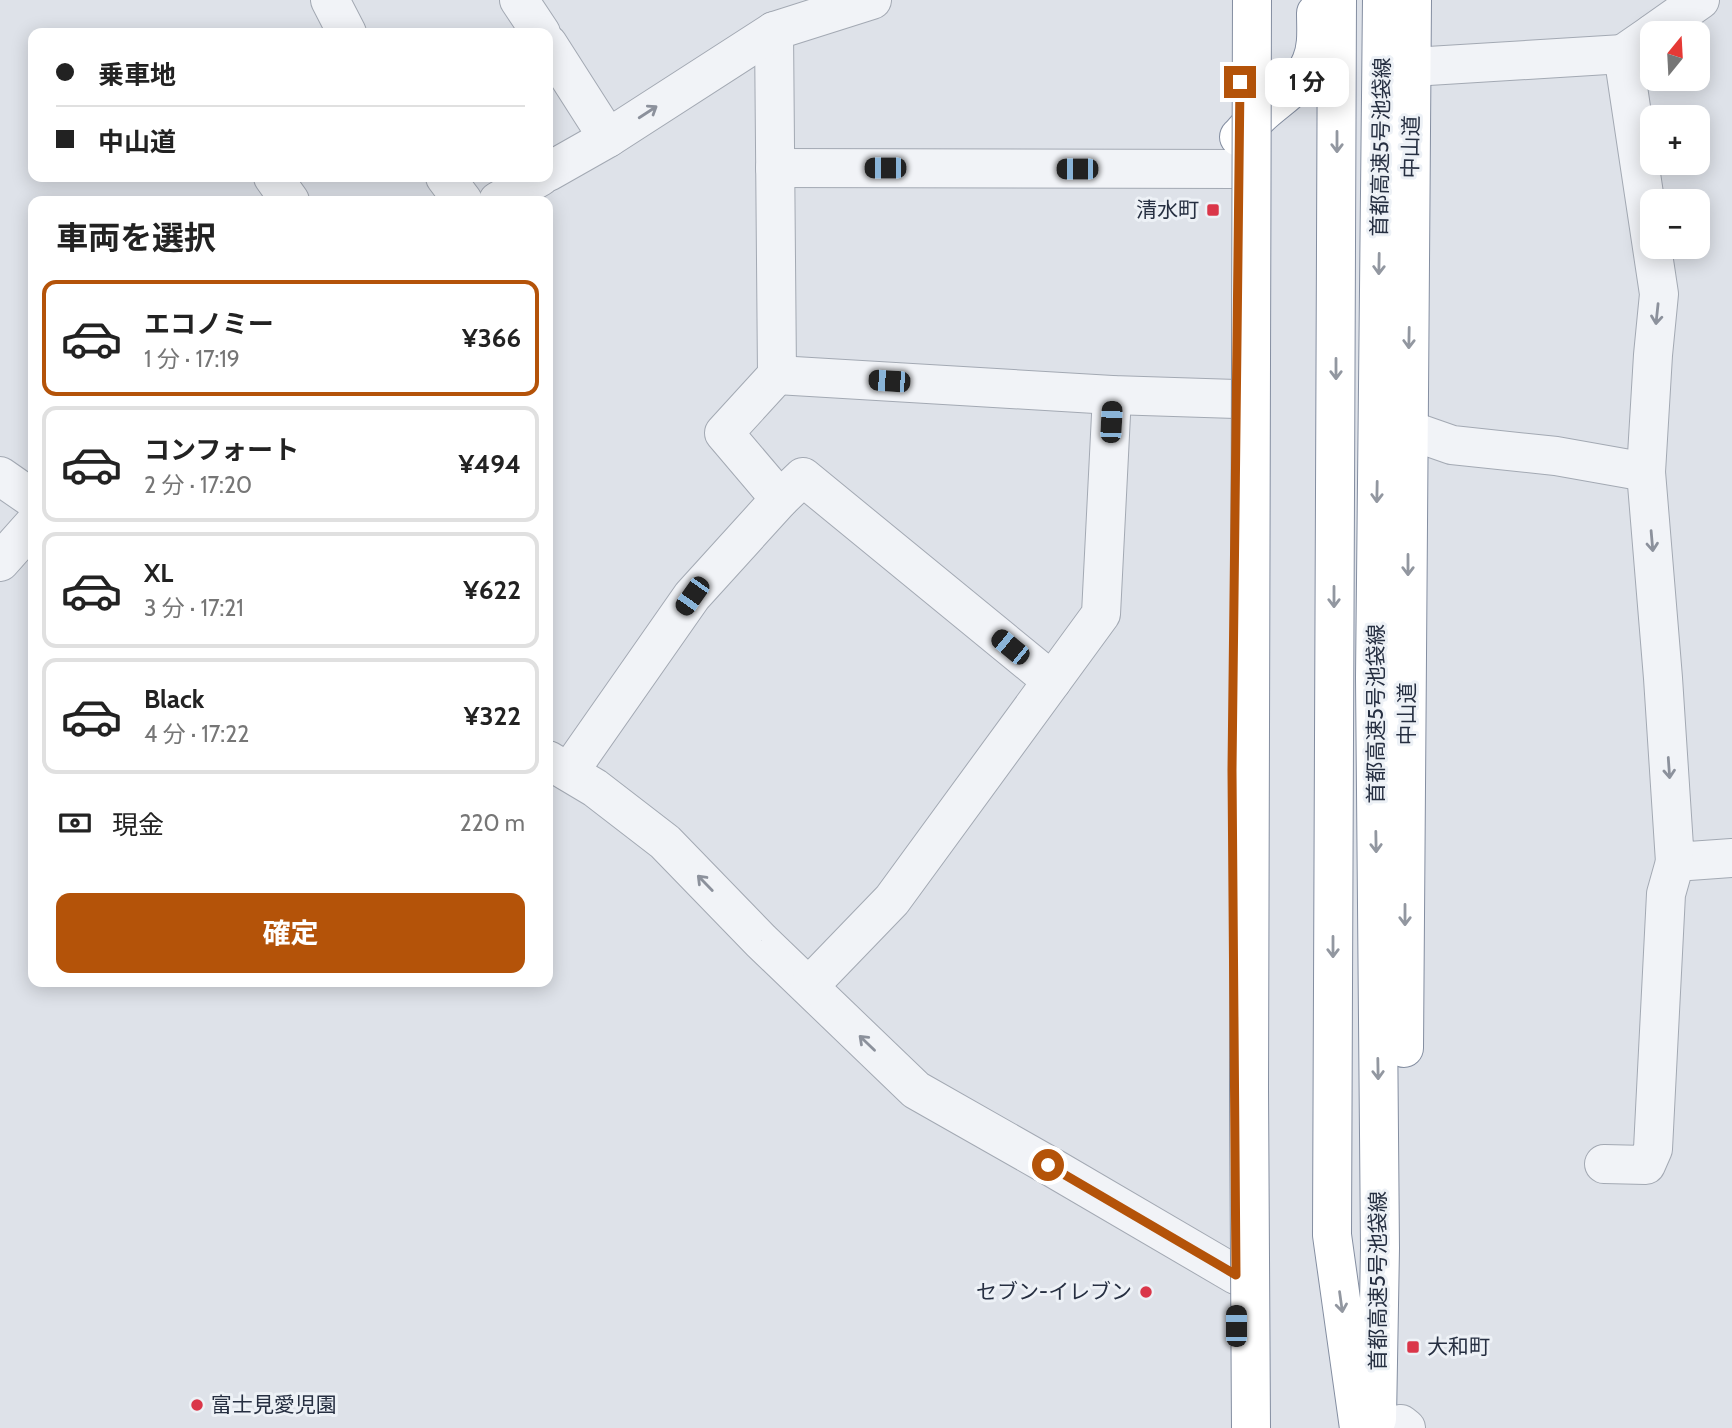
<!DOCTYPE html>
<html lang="ja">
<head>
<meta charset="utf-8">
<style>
	:root { --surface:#fff; --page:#f6f6f6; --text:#222; --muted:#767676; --line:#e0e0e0; --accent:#b45309 }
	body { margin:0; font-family:Cabin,"Noto Sans JP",sans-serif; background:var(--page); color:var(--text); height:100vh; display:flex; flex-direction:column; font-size:26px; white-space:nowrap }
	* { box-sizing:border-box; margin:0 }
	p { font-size:23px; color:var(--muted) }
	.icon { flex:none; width:38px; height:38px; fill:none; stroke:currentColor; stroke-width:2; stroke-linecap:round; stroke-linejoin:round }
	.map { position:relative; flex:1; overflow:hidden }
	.panel { position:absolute; left:28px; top:196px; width:525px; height:791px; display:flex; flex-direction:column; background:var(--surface); border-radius:14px; box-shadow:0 4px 18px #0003 }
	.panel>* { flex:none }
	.banner { position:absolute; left:28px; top:28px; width:525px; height:154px; border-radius:14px; box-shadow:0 4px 18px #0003; display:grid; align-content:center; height:154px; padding:0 28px; background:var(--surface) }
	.needle { width:46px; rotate:18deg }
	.fabs { position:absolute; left:1640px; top:21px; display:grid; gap:14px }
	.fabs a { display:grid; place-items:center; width:70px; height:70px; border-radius:14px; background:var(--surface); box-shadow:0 4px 18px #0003; font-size:35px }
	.end { position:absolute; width:32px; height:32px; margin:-16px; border:9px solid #b45309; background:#fff; box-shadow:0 0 0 4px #fff }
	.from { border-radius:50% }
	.bubble { position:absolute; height:49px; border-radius:14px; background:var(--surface); box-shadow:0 4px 18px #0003; font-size:23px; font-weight:700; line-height:49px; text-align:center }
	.car { position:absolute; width:21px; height:42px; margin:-21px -10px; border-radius:9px; box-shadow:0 0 5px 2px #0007; background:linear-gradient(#222 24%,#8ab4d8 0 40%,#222 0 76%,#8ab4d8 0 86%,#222 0) }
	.banner b { display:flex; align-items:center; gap:24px; height:66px; font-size:26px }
	.banner b+b { border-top:2px solid var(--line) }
	.banner i { width:18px; height:18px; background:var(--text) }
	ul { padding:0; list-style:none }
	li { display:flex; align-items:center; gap:21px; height:116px; margin:0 14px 10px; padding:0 14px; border:4px solid var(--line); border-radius:14px }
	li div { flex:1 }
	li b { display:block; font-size:26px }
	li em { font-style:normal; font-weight:700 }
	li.current { border-color:var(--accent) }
	li>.icon { width:63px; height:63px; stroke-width:1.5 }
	h2 { padding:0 28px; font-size:32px; line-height:84px }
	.pay { display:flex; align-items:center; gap:18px; height:77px; padding:0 28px; font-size:26px }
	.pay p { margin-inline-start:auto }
	.cta { display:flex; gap:14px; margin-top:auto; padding:14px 28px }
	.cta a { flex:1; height:80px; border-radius:14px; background:var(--accent); color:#fff; font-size:28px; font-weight:700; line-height:80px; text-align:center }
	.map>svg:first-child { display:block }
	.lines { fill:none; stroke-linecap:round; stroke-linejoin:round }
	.minor-casing { stroke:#a3a9b3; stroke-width:40 }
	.highway-casing { stroke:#848ea1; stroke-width:40 }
	.minor { stroke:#f1f3f7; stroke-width:38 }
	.highway { stroke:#fff; stroke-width:38 }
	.highway-bridge-casing { stroke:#848ea1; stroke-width:40; stroke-linecap:butt }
	.highway-bridge { stroke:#fff; stroke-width:38 }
	.oneway { stroke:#8c919c }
	.oneway2 { stroke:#9297a0 }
	.route { stroke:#b45309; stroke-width:9 }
	.poi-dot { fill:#da3649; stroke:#edf1f6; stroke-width:2.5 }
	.labels { text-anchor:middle; stroke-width:6; stroke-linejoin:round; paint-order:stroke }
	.street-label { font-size:21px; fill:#262f41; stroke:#edf1f6 }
	.poi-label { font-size:21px; fill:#262f41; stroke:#edf1f6; text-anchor:end }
</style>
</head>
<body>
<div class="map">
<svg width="1732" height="1428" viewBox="0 0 1732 1428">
	<rect width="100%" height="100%" fill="#dee2e9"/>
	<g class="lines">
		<defs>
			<g id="minor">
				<path d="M 330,0 L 347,33"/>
				<path d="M 519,0 L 541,33"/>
				<path d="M 774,31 L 777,375 L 724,433 L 780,499"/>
				<path d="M 1653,33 L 1700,0"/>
				<path d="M 1652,34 L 1623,54 L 1659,294 L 1653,355 L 1646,472 L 1663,678 L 1675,862 L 1732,858"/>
				<path d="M 548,44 L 608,138"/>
				<path d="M 1412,67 L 1623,54"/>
				<path d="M 775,168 L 1239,169"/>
				<path d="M 548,172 L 608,138 L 774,31 L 872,0"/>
				<path d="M 273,177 L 290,201"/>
				<path d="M 445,177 L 463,201"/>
				<path d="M 498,201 L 540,177"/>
				<path d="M 777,375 L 1112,395 L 1236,399"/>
				<path d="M 1409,430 L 1452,445 L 1556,456 L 1646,472"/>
				<path d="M 0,476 L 33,499"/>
				<path d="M 0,562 L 33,525"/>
				<path d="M 548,760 L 595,788 L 665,842 L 761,941 L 916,1090 L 1048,1165 L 1236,1275"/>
				<path d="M 569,772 L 692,596 L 780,499 L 803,477 L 1052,681"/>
				<path d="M 809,986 L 892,900 L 1101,614 L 1112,395"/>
				<path d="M 1604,1164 L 1646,1165 L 1653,1149 L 1666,894 L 1675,862"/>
				<path d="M 1401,1424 L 1406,1428"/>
			</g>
			<g id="highway">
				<path d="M 1337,0 L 1332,1235 L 1359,1428"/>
				<path d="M 1239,137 C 1245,131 1251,123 1258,117 C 1276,99 1301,87 1311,62 C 1318,46 1316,29 1316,13"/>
				<path d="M 1404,1048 L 1412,0"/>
				<path d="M 1377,1419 L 1380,1248 L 1375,677 L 1382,0"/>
			</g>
		</defs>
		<!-- minor casing -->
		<use href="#minor" class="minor-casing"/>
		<!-- highway casing -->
		<use href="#highway" class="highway-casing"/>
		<!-- minor -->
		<use href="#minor" class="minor"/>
		<!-- highway -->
		<use href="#highway" class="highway"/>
		<defs>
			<path id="highway-bridge" d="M 1251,1428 L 1249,1089 L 1252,0"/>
		</defs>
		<!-- highway-bridge casing -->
		<use href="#highway-bridge" class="highway-bridge-casing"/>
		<!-- highway-bridge -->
		<use href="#highway-bridge" class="highway-bridge"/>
	</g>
	<!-- one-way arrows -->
	<defs><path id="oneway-shaft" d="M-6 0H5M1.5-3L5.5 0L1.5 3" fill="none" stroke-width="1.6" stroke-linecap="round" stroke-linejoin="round" transform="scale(1.75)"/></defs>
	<g class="oneway">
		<use href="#oneway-shaft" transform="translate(648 112) rotate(-33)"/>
		<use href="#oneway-shaft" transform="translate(1657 314) rotate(96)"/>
		<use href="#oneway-shaft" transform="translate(1652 541) rotate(85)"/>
		<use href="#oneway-shaft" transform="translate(1669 768) rotate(86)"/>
		<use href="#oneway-shaft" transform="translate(705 883) rotate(-134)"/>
		<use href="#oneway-shaft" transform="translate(867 1043) rotate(-136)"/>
	</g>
	<g class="oneway2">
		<use href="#oneway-shaft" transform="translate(1337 142) rotate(90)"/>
		<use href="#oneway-shaft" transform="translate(1379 264) rotate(91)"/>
		<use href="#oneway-shaft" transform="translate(1409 338) rotate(91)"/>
		<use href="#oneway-shaft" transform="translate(1336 369) rotate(90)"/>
		<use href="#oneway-shaft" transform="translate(1377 492) rotate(91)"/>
		<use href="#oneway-shaft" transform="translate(1408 565) rotate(90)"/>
		<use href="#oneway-shaft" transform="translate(1334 597) rotate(90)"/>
		<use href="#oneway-shaft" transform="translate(1376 842) rotate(89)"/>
		<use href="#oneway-shaft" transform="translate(1405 915) rotate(90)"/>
		<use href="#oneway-shaft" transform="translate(1333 947) rotate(90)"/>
		<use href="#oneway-shaft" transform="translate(1378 1069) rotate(89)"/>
		<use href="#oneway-shaft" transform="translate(1341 1302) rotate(82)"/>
	</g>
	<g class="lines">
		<!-- route -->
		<path class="route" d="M 1048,1165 L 1236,1275 L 1232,770 L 1240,82"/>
	</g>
	<!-- markers -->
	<g class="poi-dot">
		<rect x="1206" y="203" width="14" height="14" rx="3.5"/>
		<circle cx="1146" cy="1292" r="7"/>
		<rect x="1406" y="1340" width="14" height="14" rx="3.5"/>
		<circle cx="197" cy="1405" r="7"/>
	</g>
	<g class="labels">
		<!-- street labels -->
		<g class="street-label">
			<text transform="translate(1381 147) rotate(-89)" y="7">首都高速5号池袋線</text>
			<text transform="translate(1411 147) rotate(-89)" y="7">中山道</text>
			<text transform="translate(1376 714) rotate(-90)" y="7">首都高速5号池袋線</text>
			<text transform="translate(1407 714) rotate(-90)" y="7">中山道</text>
			<text transform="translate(1378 1281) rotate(-90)" y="7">首都高速5号池袋線</text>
		</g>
		<!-- poi labels -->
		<g class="poi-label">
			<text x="1199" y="217">清水町</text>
			<text x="1132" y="1299">セブン-イレブン</text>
			<text x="1427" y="1354" text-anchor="start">大和町</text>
			<text x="211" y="1412" text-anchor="start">富士見愛児園</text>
		</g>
	</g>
</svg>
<div class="fabs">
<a><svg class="needle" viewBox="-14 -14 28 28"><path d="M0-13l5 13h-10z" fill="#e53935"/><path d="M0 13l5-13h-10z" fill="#767676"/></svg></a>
<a>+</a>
<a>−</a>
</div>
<i class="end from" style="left:1048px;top:1165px"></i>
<i class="end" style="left:1240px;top:82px"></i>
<div class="bubble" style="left:1265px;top:58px;width:84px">1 分</div>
<i class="car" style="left:885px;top:168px;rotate:270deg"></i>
<i class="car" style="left:1077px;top:169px;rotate:270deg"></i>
<i class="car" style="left:889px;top:381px;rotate:274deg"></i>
<i class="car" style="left:1111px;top:422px;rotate:3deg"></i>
<i class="car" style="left:692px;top:596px;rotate:215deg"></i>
<i class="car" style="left:1010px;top:647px;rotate:309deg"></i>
<i class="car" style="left:1236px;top:1326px;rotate:0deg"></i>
<div class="banner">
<b><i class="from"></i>乗車地</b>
<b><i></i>中山道</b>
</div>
<section class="panel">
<h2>車両を選択</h2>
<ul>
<li class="current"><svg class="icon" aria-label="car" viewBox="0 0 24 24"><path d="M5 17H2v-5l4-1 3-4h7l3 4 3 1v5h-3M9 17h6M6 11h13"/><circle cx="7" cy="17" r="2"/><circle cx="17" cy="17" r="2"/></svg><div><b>エコノミー</b><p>1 分 · 17:19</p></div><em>¥366</em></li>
<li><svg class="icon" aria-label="car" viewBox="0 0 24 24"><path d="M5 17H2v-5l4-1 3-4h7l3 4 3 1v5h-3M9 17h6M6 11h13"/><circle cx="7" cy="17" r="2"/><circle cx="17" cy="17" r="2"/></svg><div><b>コンフォート</b><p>2 分 · 17:20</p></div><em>¥494</em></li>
<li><svg class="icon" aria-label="car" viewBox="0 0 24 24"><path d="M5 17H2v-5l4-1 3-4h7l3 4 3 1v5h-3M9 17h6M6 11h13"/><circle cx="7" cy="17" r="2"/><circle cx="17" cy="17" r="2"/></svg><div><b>XL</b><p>3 分 · 17:21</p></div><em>¥622</em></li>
<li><svg class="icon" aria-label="car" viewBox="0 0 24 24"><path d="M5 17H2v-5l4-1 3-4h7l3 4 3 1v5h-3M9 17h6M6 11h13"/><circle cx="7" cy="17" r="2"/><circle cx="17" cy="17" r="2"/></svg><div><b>Black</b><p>4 分 · 17:22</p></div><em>¥322</em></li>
</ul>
<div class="pay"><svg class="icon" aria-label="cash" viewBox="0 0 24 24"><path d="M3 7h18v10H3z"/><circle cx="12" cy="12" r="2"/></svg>現金<p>220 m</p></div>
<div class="cta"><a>確定</a></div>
</section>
</div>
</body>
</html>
